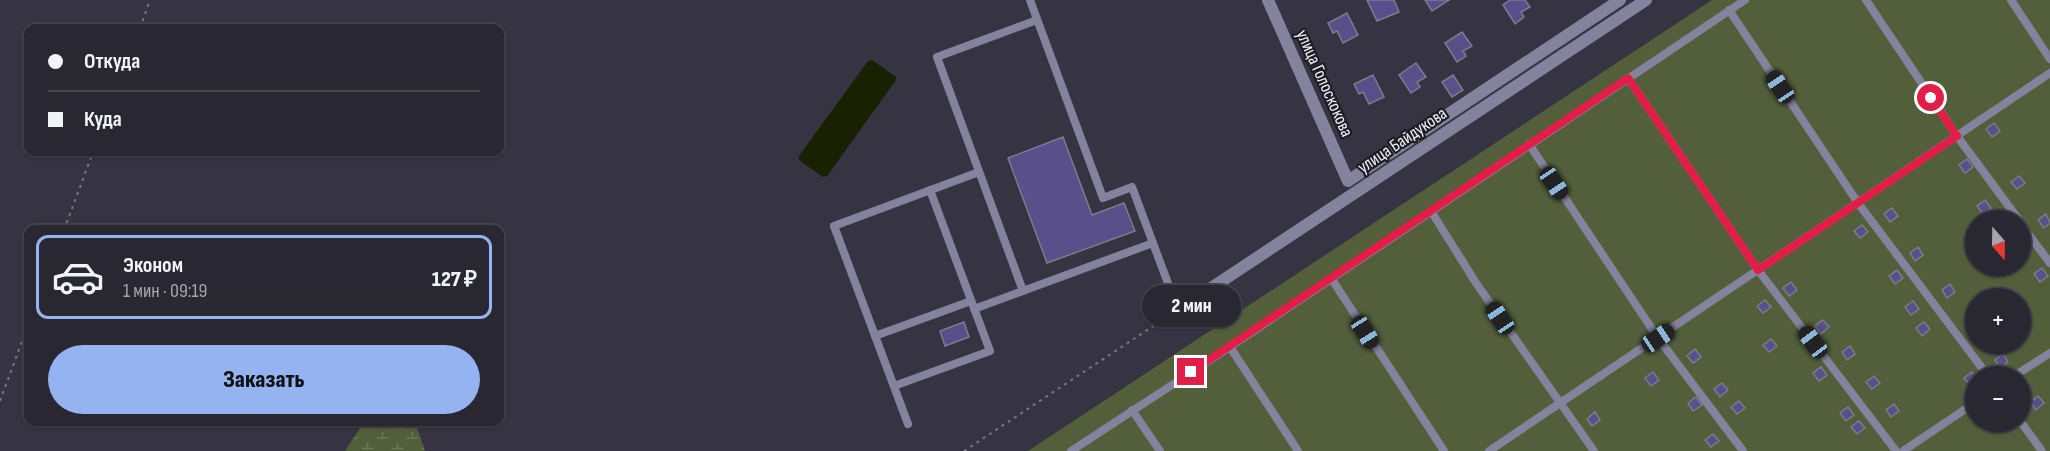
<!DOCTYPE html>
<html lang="ru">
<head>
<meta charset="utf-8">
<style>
	:root { --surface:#282732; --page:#302f3a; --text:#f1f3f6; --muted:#a5a5ac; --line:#44444d; --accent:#95b2f1 }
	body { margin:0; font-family:"Sofia Sans Condensed",sans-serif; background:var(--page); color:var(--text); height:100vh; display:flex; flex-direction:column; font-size:22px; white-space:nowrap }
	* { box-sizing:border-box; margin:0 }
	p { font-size:20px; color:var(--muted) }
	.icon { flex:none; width:33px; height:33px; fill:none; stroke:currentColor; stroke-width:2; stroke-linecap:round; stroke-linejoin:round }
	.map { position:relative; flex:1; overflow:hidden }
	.sheet { position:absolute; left:24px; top:225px; width:480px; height:201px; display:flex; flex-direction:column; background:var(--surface); border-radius:12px; box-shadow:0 2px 4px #0004,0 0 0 2px var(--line) }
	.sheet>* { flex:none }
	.banner { position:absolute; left:24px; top:24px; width:480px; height:132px; border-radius:12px; box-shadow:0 2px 4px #0004,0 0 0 2px var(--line); display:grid; align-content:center; height:132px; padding:0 24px; background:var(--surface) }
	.needle { width:39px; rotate:160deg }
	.tools { position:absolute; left:1965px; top:210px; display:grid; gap:12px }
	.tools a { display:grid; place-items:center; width:66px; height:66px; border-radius:50%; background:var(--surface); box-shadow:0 2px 4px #0004,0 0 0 2px var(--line); font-size:30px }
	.end { position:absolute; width:27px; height:27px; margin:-14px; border:8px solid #e11d48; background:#fff; box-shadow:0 0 0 3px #fff }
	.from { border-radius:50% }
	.bubble { position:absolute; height:42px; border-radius:21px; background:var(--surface); box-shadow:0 2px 4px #0004,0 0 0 2px var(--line); font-size:20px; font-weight:800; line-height:42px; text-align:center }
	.car { position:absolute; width:18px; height:36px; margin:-18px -9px; border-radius:8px; box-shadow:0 0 4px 2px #0007; background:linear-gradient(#222 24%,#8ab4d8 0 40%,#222 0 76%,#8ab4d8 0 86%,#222 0) }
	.banner b { display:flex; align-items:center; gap:21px; height:57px; font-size:22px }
	.banner b+b { border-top:2px solid var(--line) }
	.banner i { width:15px; height:15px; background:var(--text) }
	ul { padding:10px 0 0; list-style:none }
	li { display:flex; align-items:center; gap:18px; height:84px; margin:0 12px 9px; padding:0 12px; border:3px solid transparent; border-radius:12px }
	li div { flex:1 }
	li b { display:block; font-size:22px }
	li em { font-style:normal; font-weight:800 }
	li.active { border-color:var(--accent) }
	li>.icon { width:54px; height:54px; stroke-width:1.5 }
	.primary-button { display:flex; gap:12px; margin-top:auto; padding:12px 24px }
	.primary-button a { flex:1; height:69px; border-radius:36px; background:var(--accent); color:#111; font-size:24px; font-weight:800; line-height:69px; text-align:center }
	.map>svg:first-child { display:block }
	.wetland { fill:url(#wetland-marsh) }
	.garden { fill:#535f3b; fill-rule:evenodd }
	.water { fill:#182100 }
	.building { fill:#594f8a; stroke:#7d7b8c; stroke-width:1.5 }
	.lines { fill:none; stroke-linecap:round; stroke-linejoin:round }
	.path { stroke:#777582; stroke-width:2; stroke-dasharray:3 4.5; stroke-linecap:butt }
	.lane { stroke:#85829e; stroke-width:8 }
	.street { stroke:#85829e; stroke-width:12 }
	.route { stroke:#e11d48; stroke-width:8 }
	.labels { text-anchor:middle; stroke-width:4.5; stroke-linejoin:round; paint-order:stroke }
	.street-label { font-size:18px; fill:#f3f2fc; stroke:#1d1d23 }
</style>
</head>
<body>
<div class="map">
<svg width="2050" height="451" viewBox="0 0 2050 451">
	<defs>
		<pattern id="wetland-marsh" width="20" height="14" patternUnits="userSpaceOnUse" patternTransform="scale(1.5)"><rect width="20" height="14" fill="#535f3b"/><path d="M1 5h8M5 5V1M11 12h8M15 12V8" fill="none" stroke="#6c7658"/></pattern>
	</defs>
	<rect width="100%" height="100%" fill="#363442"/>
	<!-- wetland -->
	<path class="wetland" d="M 364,422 L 415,422 L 425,451 L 345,451 Z"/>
	<!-- garden -->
	<path class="garden" d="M 1712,0 L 2050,0 L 2050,451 L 1028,451 ZM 1976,220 L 2020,220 L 2020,266 L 1976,266 ZM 1976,298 L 2020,298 L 2020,344 L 1976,344 ZM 1976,376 L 2020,376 L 2020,422 L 1976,422 Z"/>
	<!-- water -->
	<path class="water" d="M 872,60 L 896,77 L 896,80 L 827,176 L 823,177 L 799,160 L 799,156 L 868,61 Z"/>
	<!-- building -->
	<g class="building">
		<path d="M 1367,0 L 1394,0 L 1399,12 L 1377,21 Z"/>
		<path d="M 1425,0 L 1449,0 L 1432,11 Z"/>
		<path d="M 1510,0 L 1525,0 L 1530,7 L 1521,12 L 1524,17 L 1515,24 L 1503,5 Z"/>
		<path d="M 1347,13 L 1358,35 L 1343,43 L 1337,31 L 1333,33 L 1328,23 Z"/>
		<path d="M 1462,32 L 1472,46 L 1463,51 L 1466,56 L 1457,62 L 1445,43 Z"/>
		<path d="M 1416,63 L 1426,77 L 1417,82 L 1420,87 L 1411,93 L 1399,75 Z"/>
		<path d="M 1373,75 L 1384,97 L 1369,104 L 1363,92 L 1359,94 L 1354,84 Z"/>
		<path d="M 1453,75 L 1463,90 L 1452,97 L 1442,82 Z"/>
		<path d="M 1994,123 L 2000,131 L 1992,137 L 1986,129 Z"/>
		<path d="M 1063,137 L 1092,215 L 1124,203 L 1135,231 L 1047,263 L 1008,158 Z"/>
		<path d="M 1967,159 L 1973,167 L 1965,173 L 1959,165 Z"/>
		<path d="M 2019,176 L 2025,183 L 2017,189 L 2011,182 Z"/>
		<path d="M 1985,200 L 1991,208 L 1983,214 L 1977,206 Z"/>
		<path d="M 1892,208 L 1898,216 L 1890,222 L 1884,214 Z"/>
		<path d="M 2046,214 L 2050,223 L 2044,228 L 2038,220 Z"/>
		<path d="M 1862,225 L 1868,232 L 1860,238 L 1854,231 Z"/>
		<path d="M 1918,247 L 1923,255 L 1915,261 L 1910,253 Z"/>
		<path d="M 2042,268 L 2048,276 L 2040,282 L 2034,274 Z"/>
		<path d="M 1897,270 L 1903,278 L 1895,284 L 1889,276 Z"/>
		<path d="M 1791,282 L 1797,290 L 1789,296 L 1783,288 Z"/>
		<path d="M 1950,284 L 1955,292 L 1947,298 L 1942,290 Z"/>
		<path d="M 1765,300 L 1771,307 L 1763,313 L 1757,306 Z"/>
		<path d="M 1913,301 L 1919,309 L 1911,315 L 1905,307 Z"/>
		<path d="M 1823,320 L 1829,327 L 1821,334 L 1815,326 Z"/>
		<path d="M 964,322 L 969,337 L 945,346 L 940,331 Z"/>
		<path d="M 1924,322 L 1930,329 L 1922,336 L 1916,328 Z"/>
		<path d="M 1771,339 L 1777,346 L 1769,352 L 1763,345 Z"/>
		<path d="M 1850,346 L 1855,354 L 1847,360 L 1842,352 Z"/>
		<path d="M 1695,349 L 1701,357 L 1693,363 L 1687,356 Z"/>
		<path d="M 2003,354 L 2008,362 L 2000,368 L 1995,360 Z"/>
		<path d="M 1821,367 L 1827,375 L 1819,381 L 1813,373 Z"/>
		<path d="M 1653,372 L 1659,380 L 1651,386 L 1645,378 Z"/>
		<path d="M 1972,372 L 1976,381 L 1970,385 L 1964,378 Z"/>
		<path d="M 1874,376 L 1880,383 L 1872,389 L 1866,382 Z"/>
		<path d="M 1722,383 L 1728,390 L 1720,397 L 1714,389 Z"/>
		<path d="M 2038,396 L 2044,403 L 2036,410 L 2030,402 Z"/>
		<path d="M 1696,397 L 1702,405 L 1693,411 L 1688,403 Z"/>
		<path d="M 1739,401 L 1745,408 L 1737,414 L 1731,407 Z"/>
		<path d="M 1894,404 L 1899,411 L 1891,417 L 1886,410 Z"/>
		<path d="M 1848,407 L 1854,415 L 1846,421 L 1840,413 Z"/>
		<path d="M 1595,412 L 1600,420 L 1592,426 L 1587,419 Z"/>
		<path d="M 1859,421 L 1865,428 L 1857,434 L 1851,427 Z"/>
		<path d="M 1997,422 L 2009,422 L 2011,423 L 2003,430 Z"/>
		<path d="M 1713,434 L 1719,441 L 1711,447 L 1705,440 Z"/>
	</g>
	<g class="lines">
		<!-- path -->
		<g class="path">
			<path d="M 140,28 L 150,0"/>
			<path d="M 64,230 L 93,152"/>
			<path d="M 0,401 L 28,325"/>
			<path d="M 964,451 L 1167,317"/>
		</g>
		<!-- lane -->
		<g class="lane">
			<path d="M 1030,0 L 1103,198 L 1132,187 L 1178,310"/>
			<path d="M 1866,0 L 1957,136 L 2019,220"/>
			<path d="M 2011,0 L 2050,59"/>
			<path d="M 1729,10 L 1858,203 L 1988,376"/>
			<path d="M 1628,78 L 1758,270 L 1896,451"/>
			<path d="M 1529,144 L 1658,338 L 1743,451"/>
			<path d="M 1431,211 L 1476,283 L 1594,451"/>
			<path d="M 2020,223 L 2050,263"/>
			<path d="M 1331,278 L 1444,451"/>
			<path d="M 1023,291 L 937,57 L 1037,20"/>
			<path d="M 974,309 L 1153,243"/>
			<path d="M 875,336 L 971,301"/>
			<path d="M 1230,347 L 1298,451"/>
			<path d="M 2014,376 L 2050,353"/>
			<path d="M 894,386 L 990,351 L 930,190"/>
			<path d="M 1132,410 L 1160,451"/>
			<path d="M 2020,421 L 2042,451"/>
			<path d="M 908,424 L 834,226 L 979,172"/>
			<path d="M 1071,451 L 1230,347 L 1745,0"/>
			<path d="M 1489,451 L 2050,73"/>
			<path d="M 1903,451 L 1976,402"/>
		</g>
		<!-- street -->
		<g class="street">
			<path d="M 1268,0 L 1348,181 L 1620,0"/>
			<path d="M 1178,310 L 1646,0"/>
		</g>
	</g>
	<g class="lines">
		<!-- route -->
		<path class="route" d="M 1191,372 L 1628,78 L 1758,270 L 1957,136 L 1931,98"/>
	</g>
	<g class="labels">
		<!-- street labels -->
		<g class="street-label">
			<text transform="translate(1325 83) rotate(66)" y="6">улица Голоскокова</text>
			<text transform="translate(1402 140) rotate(-34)" y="6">улица Байдукова</text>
		</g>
	</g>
</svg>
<div class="tools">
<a><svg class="needle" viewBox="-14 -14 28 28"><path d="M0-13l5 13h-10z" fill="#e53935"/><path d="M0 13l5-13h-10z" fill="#a5a5ac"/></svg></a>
<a>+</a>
<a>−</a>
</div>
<i class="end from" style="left:1931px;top:98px"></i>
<i class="end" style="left:1191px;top:372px"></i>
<div class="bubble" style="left:1142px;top:285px;width:99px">2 мин</div>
<i class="car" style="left:1780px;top:87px;rotate:326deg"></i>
<i class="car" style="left:1554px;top:183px;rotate:146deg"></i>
<i class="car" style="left:1500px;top:318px;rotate:326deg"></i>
<i class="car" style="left:1365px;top:332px;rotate:148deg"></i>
<i class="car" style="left:1658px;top:338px;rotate:56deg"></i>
<i class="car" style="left:1813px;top:342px;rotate:323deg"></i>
<div class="banner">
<b><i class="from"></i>Откуда</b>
<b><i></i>Куда</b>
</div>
<section class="sheet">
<ul>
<li class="active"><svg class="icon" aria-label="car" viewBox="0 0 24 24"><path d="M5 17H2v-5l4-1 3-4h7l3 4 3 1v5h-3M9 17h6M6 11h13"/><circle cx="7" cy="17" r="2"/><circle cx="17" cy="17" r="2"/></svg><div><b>Эконом</b><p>1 мин · 09:19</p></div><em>127 ₽</em></li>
</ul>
<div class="primary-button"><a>Заказать</a></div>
</section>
</div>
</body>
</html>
